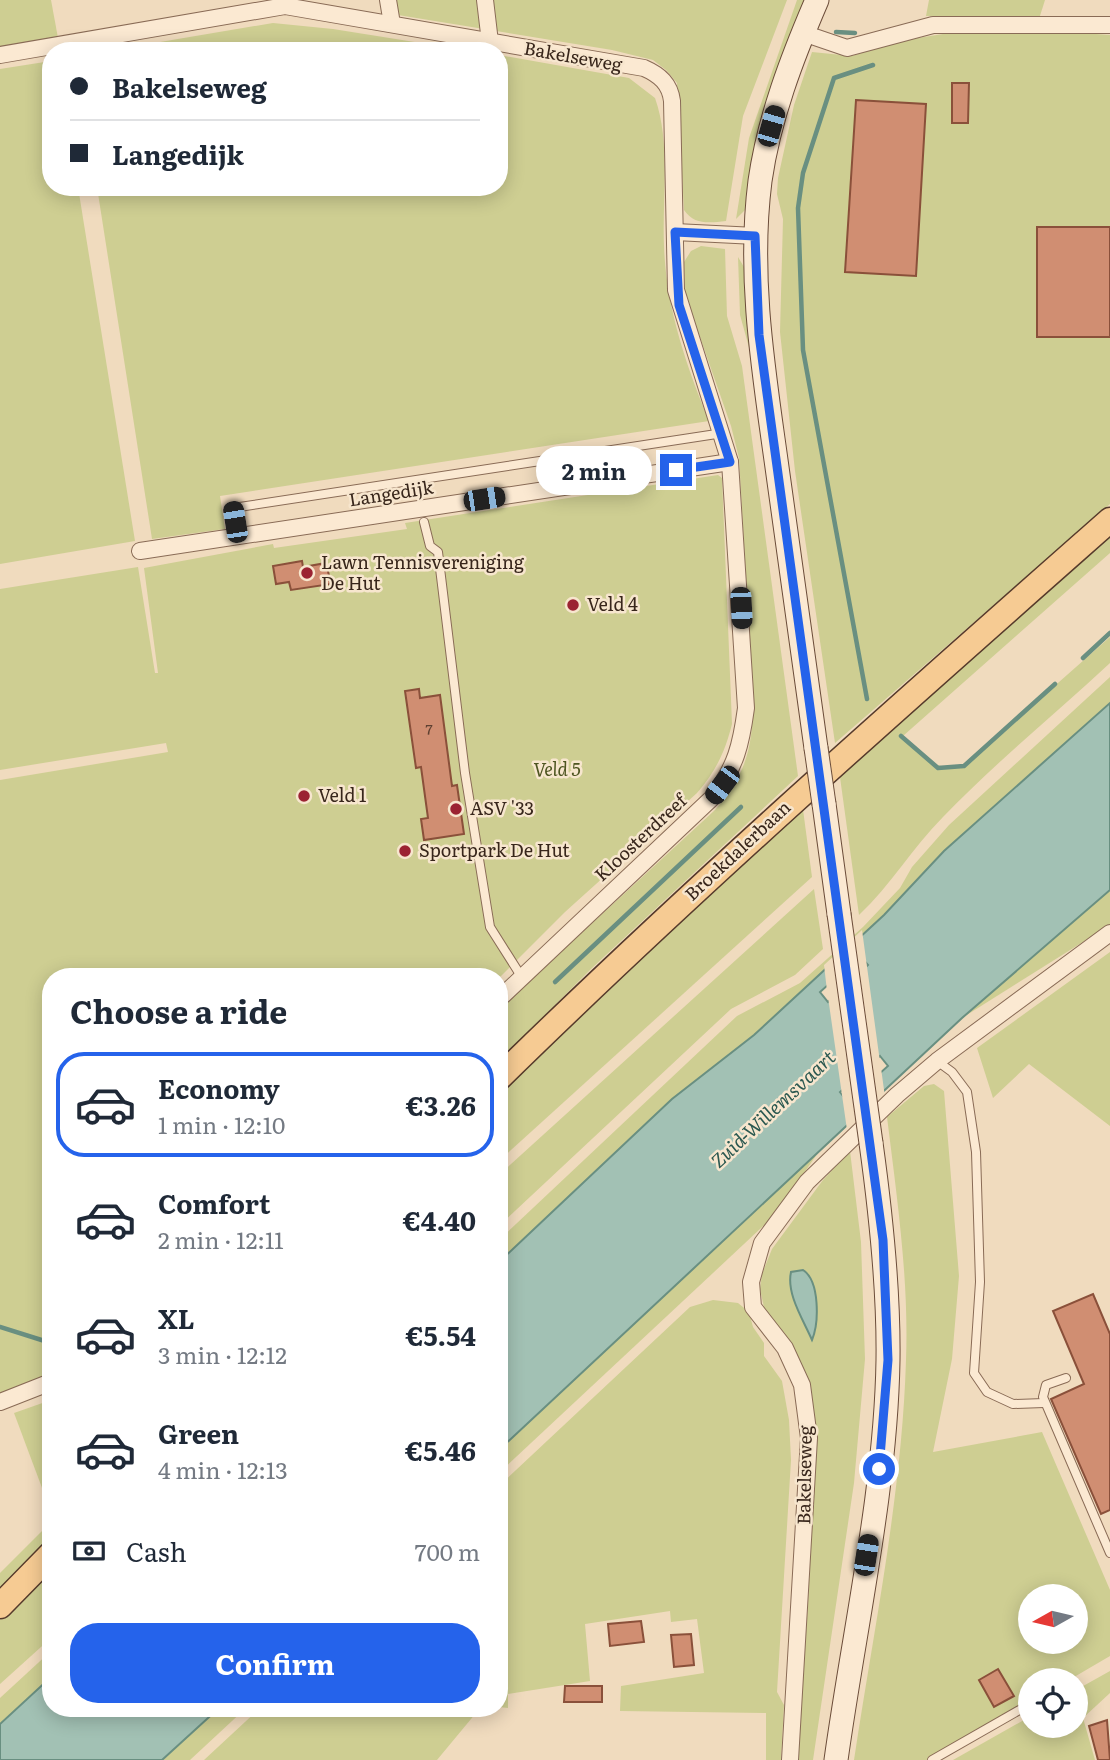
<!DOCTYPE html>
<html lang="en">
<head>
<meta charset="utf-8">
<style>
	:root { --surface:#fff; --page:#f6f6f7; --text:#1f2937; --muted:#747a83; --line:#e0e1e3; --accent:#2563eb }
	body { margin:0; font-family:Literata,serif; background:var(--page); color:var(--text); height:100vh; display:flex; flex-direction:column; font-size:26px; white-space:nowrap }
	* { box-sizing:border-box; margin:0 }
	p { font-size:23px; color:var(--muted) }
	.icon { flex:none; width:38px; height:38px; fill:none; stroke:currentColor; stroke-width:2; stroke-linecap:round; stroke-linejoin:round }
	.map { position:relative; flex:1; overflow:hidden }
	.side { position:absolute; left:42px; top:968px; width:466px; height:749px; display:flex; flex-direction:column; background:var(--surface); border-radius:28px; box-shadow:0 4px 18px #0003 }
	.side>* { flex:none }
	.banner { position:absolute; left:42px; top:42px; width:466px; height:154px; border-radius:28px; box-shadow:0 4px 18px #0003; display:grid; align-content:center; height:154px; padding:0 28px; background:var(--surface) }
	.needle { width:46px; rotate:262deg }
	.fabs { position:absolute; left:1018px; top:1584px; display:grid; gap:14px }
	.fabs a { display:grid; place-items:center; width:70px; height:70px; border-radius:50%; background:var(--surface); box-shadow:0 4px 18px #0003; font-size:35px }
	.end { position:absolute; width:32px; height:32px; margin:-16px; border:9px solid #2563eb; background:#fff; box-shadow:0 0 0 4px #fff }
	.from { border-radius:50% }
	.bubble { position:absolute; height:49px; border-radius:24px; background:var(--surface); box-shadow:0 4px 18px #0003; font-size:23px; font-weight:700; line-height:49px; text-align:center }
	.car { position:absolute; width:21px; height:42px; margin:-21px -10px; border-radius:9px; box-shadow:0 0 5px 2px #0007; background:linear-gradient(#222 24%,#8ab4d8 0 40%,#222 0 76%,#8ab4d8 0 86%,#222 0) }
	.banner b { display:flex; align-items:center; gap:24px; height:66px; font-size:26px }
	.banner b+b { border-top:2px solid var(--line) }
	.banner i { width:18px; height:18px; background:var(--text) }
	ul { padding:0; list-style:none }
	li { display:flex; align-items:center; gap:21px; height:105px; margin:0 14px 10px; padding:0 14px; border:4px solid transparent; border-radius:28px }
	li div { flex:1 }
	li b { display:block; font-size:26px }
	li em { font-style:normal; font-weight:700 }
	li.active { border-color:var(--accent) }
	li>.icon { width:63px; height:63px; stroke-width:1.5 }
	h2 { padding:0 28px; font-size:32px; line-height:84px }
	.pay { display:flex; align-items:center; gap:18px; height:77px; padding:0 28px; font-size:26px }
	.pay p { margin-inline-start:auto }
	.action { display:flex; gap:14px; margin-top:auto; padding:14px 28px }
	.action a { flex:1; height:80px; border-radius:28px; background:var(--accent); color:#fff; font-size:28px; font-weight:700; line-height:80px; text-align:center }
	.map>svg:first-child { display:block }
	.green { fill:#cece92; fill-rule:evenodd }
	.water { fill:#a2c1b4; stroke:#698f81; stroke-width:2; fill-rule:evenodd }
	.pier { fill:#f0dbbe }
	.lines { fill:none; stroke-linecap:round; stroke-linejoin:round }
	.stream { stroke:#698f81; stroke-width:4.5 }
	.building { fill:#d08e72; stroke:#8a503a; stroke-width:2 }
	.lane-casing { stroke:#896b56; stroke-width:10 }
	.street-casing { stroke:#896b56; stroke-width:18 }
	.secondary-casing { stroke:#6b4c39; stroke-width:25 }
	.primary-casing { stroke:#563a2b; stroke-width:27 }
	.lane { stroke:#fbe9d2; stroke-width:8 }
	.street { stroke:#fbe9d2; stroke-width:16 }
	.secondary { stroke:#fbe9d2; stroke-width:23 }
	.primary { stroke:#f6cb93; stroke-width:24 }
	.secondary-bridge-casing { stroke:#6b4c39; stroke-width:25; stroke-linecap:butt }
	.secondary-bridge { stroke:#fbe9d2; stroke-width:23 }
	.route { stroke:#2563eb; stroke-width:9 }
	.poi-dot { fill:#9b2332; stroke:#f7e6ce; stroke-width:2.5 }
	.labels { text-anchor:middle; stroke-width:5; stroke-linejoin:round; paint-order:stroke }
	.number-label { font-size:14px; fill:#5e4031 }
	.street-label { font-size:18px; fill:#38261b; stroke:#f7e6ce }
	.poi-label { font-size:18px; fill:#38261b; stroke:#f7e6ce; text-anchor:start }
	.park-label { font-size:18px; font-style:italic; fill:#4e5521; stroke:#f7e6ce }
	.water-label { font-size:19px; font-style:italic; fill:#2a5850; stroke:#f7e6ce }
</style>
</head>
<body>
<div class="map">
<svg width="1110" height="1760" viewBox="0 0 1110 1760">
	<rect width="100%" height="100%" fill="#f0dbbe"/>
	<!-- green -->
	<g class="green">
		<path d="M 0,0 L 51,0 L 58,38 L 0,47 Z"/>
		<path d="M 395,0 L 787,0 L 743,116 L 726,221 C 709,223 694,225 684,210 L 677,83 L 666,70 L 653,60 L 612,50 L 398,15 Z"/>
		<path d="M 797,0 L 809,0 L 750,205 L 736,219 L 749,138 Z"/>
		<path d="M 929,0 L 1045,0 L 1039,19 L 926,16 Z"/>
		<path d="M 273,23 L 333,29 L 471,51 L 107,51 Z"/>
		<path d="M 1082,33 L 1110,35 L 1110,504 L 835,743 L 795,471 L 780,332 L 783,219 L 777,194 L 778,178 L 794,105 L 812,52 L 852,56 L 905,40 L 943,34 Z"/>
		<path d="M 499,55 L 629,78 L 655,98 C 671,143 662,198 664,246 C 666,307 686,365 709,421 L 220,496 L 225,529 L 152,539 L 97,187 L 499,187 Z"/>
		<path d="M 51,61 L 51,187 L 78,187 L 135,541 L 0,564 L 0,69 Z"/>
		<path d="M 701,246 L 725,249 L 727,316 L 742,366 L 798,776 L 592,968 L 499,1061 L 499,1009 L 715,810 C 746,774 753,748 753,700 L 739,458 L 731,426 L 685,294 L 684,262 L 691,251 Z"/>
		<path d="M 738,257 L 747,272 L 753,362 L 740,315 Z"/>
		<path d="M 718,475 L 722,478 L 732,724 C 725,752 716,771 697,793 L 565,912 L 499,978 L 51,976 L 51,1374 L 0,1396 L 0,780 L 168,752 L 166,743 L 0,770 L 0,589 L 138,567 L 155,673 L 158,673 L 144,568 L 273,544 L 274,548 L 407,529 L 405,523 Z"/>
		<path d="M 1110,534 L 1110,553 L 903,736 C 924,760 932,772 966,764 L 1110,637 L 1110,663 C 1055,714 995,763 943,817 C 912,848 891,885 859,915 L 839,770 Z"/>
		<path d="M 1110,677 L 1110,703 L 944,851 L 884,915 L 754,1035 L 672,1099 L 499,1262 L 499,1240 L 737,1016 L 800,983 L 863,927 L 900,888 L 912,867 L 949,825 Z"/>
		<path d="M 802,802 L 812,877 L 499,1161 L 499,1092 L 607,984 Z"/>
		<path d="M 814,889 L 823,949 L 795,975 L 731,1009 L 499,1226 L 499,1175 Z"/>
		<path d="M 1110,890 L 1110,925 L 962,1018 Z"/>
		<path d="M 1110,952 L 1110,1126 L 1029,1064 L 993,1098 L 977,1048 Z"/>
		<path d="M 934,1084 L 944,1091 L 959,1276 L 952,1359 L 933,1452 L 1042,1432 L 1110,1590 L 1110,1656 L 1069,1680 L 1031,1680 L 1031,1702 L 930,1760 L 854,1760 C 874,1628 902,1494 906,1360 C 909,1279 897,1198 887,1117 L 924,1086 ZM 1031,1596 L 1076,1596 L 1076,1642 L 1031,1642 Z"/>
		<path d="M 820,1150 L 774,1216 L 499,1473 L 499,1450 Z"/>
		<path d="M 850,1151 L 861,1242 L 865,1359 L 854,1483 L 813,1760 L 796,1760 L 808,1606 L 815,1429 L 810,1384 L 765,1312 L 760,1289 L 762,1274 L 772,1249 L 823,1180 Z"/>
		<path d="M 713,1300 L 738,1303 L 749,1312 L 753,1327 L 764,1343 L 764,1356 L 782,1381 L 789,1420 L 791,1460 L 777,1692 L 784,1705 L 781,1760 L 766,1760 L 766,1713 L 620,1711 L 621,1686 L 704,1673 L 697,1619 L 671,1622 L 670,1611 L 585,1624 L 590,1681 L 508,1694 L 508,1708 L 499,1707 L 499,1486 L 690,1307 Z"/>
		<path d="M 51,1400 L 51,1512 L 14,1413 Z"/>
		<path d="M 51,1522 L 51,1539 L 0,1590 L 0,1573 Z"/>
		<path d="M 51,1571 L 51,1638 L 0,1684 L 0,1620 Z"/>
		<path d="M 51,1651 L 51,1677 L 0,1724 L 0,1698 Z"/>
		<path d="M 1110,1671 L 1110,1693 L 1083,1718 L 1095,1760 L 953,1760 L 1031,1716 L 1031,1726 L 1076,1726 L 1076,1690 Z"/>
		<path d="M 219,1708 L 246,1708 L 190,1760 L 162,1760 Z"/>
		<path d="M 260,1708 L 484,1708 L 476,1713 L 437,1760 L 204,1760 Z"/>
	</g>
	<!-- water -->
	<g class="water">
		<path d="M 1110,703 L 1110,890 L 962,1018 L 499,1450 L 499,1262 L 672,1099 L 754,1035 L 884,915 L 944,851 ZM 860,956 L 868,965 L 828,1002 L 820,992 ZM 880,1056 L 888,1066 L 848,1102 L 840,1092 Z"/>
		<path d="M 803,1270 C 820,1281 819,1323 812,1340 C 804,1321 786,1294 791,1272 Z"/>
		<path d="M 51,1677 L 51,1708 L 219,1708 L 162,1760 L 0,1760 L 0,1724 Z"/>
	</g>
	<!-- pier -->
	<path class="pier" d="M 862,930 L 880,1062 L 844,1093 L 849,1097 L 881,1068 L 885,1097 L 847,1130 L 828,997 L 864,965 L 860,961 L 827,991 L 824,965 Z"/>
	<g class="lines">
		<!-- stream -->
		<g class="stream">
			<path d="M 836,32 L 855,33"/>
			<path d="M 1083,658 L 1110,633"/>
			<path d="M 867,699 L 803,350 L 798,208 L 803,173 L 834,78 L 873,65"/>
			<path d="M 901,736 L 938,768 L 964,766 L 1055,684"/>
			<path d="M 555,982 L 741,807"/>
			<path d="M 0,1327 L 51,1343"/>
		</g>
	</g>
	<!-- building -->
	<g class="building">
		<path d="M 952,83 L 969,83 L 968,123 L 952,123 Z"/>
		<path d="M 856,100 L 926,104 L 916,276 L 845,272 Z"/>
		<rect x="1037" y="227" width="73" height="110"/>
		<path d="M 302,561 L 303,567 L 326,563 L 331,584 L 291,590 L 289,582 L 276,584 L 273,566 Z"/>
		<path d="M 419,689 L 420,698 L 440,695 L 452,786 L 457,785 L 464,834 L 424,840 L 421,819 L 428,818 L 421,767 L 416,768 L 405,691 Z"/>
		<path d="M 1093,1294 L 1110,1334 L 1110,1510 L 1101,1514 L 1051,1399 L 1084,1384 L 1053,1311 Z"/>
		<path d="M 641,1621 L 644,1642 L 610,1646 L 608,1624 Z"/>
		<path d="M 691,1634 L 694,1665 L 674,1667 L 671,1635 Z"/>
		<path d="M 998,1669 L 1014,1696 L 994,1707 L 979,1680 Z"/>
		<path d="M 565,1686 L 602,1686 L 602,1702 L 564,1702 Z"/>
		<path d="M 1107,1720 L 1110,1760 L 1098,1760 L 1089,1726 Z"/>
	</g>
	<g class="lines">
		<defs>
			<g id="lane">
				<path d="M 424,522 L 430,546 L 438,552 L 465,773 L 490,927 L 521,976"/>
				<path d="M 237,536 L 233,508 L 723,433"/>
				<path d="M 937,1061 L 952,1072 L 967,1092 L 976,1152 L 980,1282 L 974,1373 L 987,1392 L 1013,1404 L 1044,1403"/>
				<path d="M 1066,1378 L 1046,1385 L 1043,1397 L 1110,1553"/>
				<path d="M 932,1760 L 1023,1708"/>
			</g>
			<g id="street">
				<path d="M 388,0 L 392,24"/>
				<path d="M 485,0 L 490,42"/>
				<path d="M 803,33 L 847,48 L 933,25 L 1110,25"/>
				<path d="M 0,55 L 285,6 L 644,68 C 660,75 670,84 672,101 L 676,290 L 730,462 L 746,708 C 741,745 736,766 713,797 L 499,999"/>
				<path d="M 675,232 L 756,236"/>
				<path d="M 140,551 L 730,462"/>
				<path d="M 0,1402 L 51,1382"/>
				<path d="M 790,1760 L 809,1438 L 802,1385 L 785,1348 L 753,1307 L 751,1282 L 762,1243 L 807,1182 L 897,1095 L 937,1061 L 1110,933"/>
			</g>
			<g id="secondary">
				<path d="M 816,748 C 803,652 790,556 776,460 C 763,367 748,275 760,181 C 769,118 792,58 817,0"/>
				<path d="M 824,804 L 839,914"/>
				<path d="M 836,1760 C 854,1630 886,1490 888,1360 C 889,1288 881,1215 871,1143"/>
			</g>
			<g id="primary">
				<path d="M 499,1078 C 696,885 903,703 1110,520"/>
				<path d="M 0,1606 L 51,1554"/>
			</g>
		</defs>
		<!-- lane casing -->
		<use href="#lane" class="lane-casing"/>
		<!-- street casing -->
		<use href="#street" class="street-casing"/>
		<!-- secondary casing -->
		<use href="#secondary" class="secondary-casing"/>
		<!-- primary casing -->
		<use href="#primary" class="primary-casing"/>
		<!-- lane -->
		<use href="#lane" class="lane"/>
		<!-- street -->
		<use href="#street" class="street"/>
		<!-- secondary -->
		<use href="#secondary" class="secondary"/>
		<!-- primary -->
		<use href="#primary" class="primary"/>
		<defs>
			<g id="secondary-bridge">
				<path d="M 816,748 L 824,804"/>
				<path d="M 839,914 L 871,1143"/>
			</g>
		</defs>
		<!-- secondary-bridge casing -->
		<use href="#secondary-bridge" class="secondary-bridge-casing"/>
		<!-- secondary-bridge -->
		<use href="#secondary-bridge" class="secondary-bridge"/>
	</g>
	<g class="lines">
		<!-- route -->
		<path class="route" d="M 676,470 L 730,462 L 679,305 L 675,232 L 755,236 L 759,335 L 883,1240 L 888,1360 L 879,1469"/>
	</g>
	<!-- markers -->
	<g class="poi-dot">
		<circle cx="307" cy="573" r="7"/>
		<circle cx="573" cy="605" r="7"/>
		<circle cx="304" cy="796" r="7"/>
		<circle cx="456" cy="809" r="7"/>
		<circle cx="405" cy="851" r="7"/>
	</g>
	<g class="labels">
		<!-- number labels -->
		<g class="number-label">
			<text x="429" y="734">7</text>
		</g>
		<!-- street labels -->
		<g class="street-label">
			<text transform="translate(573 57) rotate(10)" y="6">Bakelseweg</text>
			<text transform="translate(391 494) rotate(-9)" y="6">Langedijk</text>
			<text transform="translate(641 838) rotate(-43)" y="6">Kloosterdreef</text>
			<text transform="translate(738 851) rotate(-43)" y="6">Broekdalerbaan</text>
			<text transform="translate(805 1475) rotate(-89)" y="6">Bakelseweg</text>
		</g>
		<!-- poi labels -->
		<g class="poi-label">
			<text x="321" y="569">Lawn Tennisvereniging<tspan x="321" dy="21">De Hut</tspan></text>
			<text x="587" y="611">Veld 4</text>
			<text x="318" y="802">Veld 1</text>
			<text x="470" y="815">ASV '33</text>
			<text x="419" y="857">Sportpark De Hut</text>
		</g>
		<!-- park labels -->
		<g class="park-label">
			<text x="557" y="776">Veld 5</text>
		</g>
		<!-- water labels -->
		<g class="water-label">
			<text transform="translate(773 1109) rotate(-43)" y="7">Zuid-Willemsvaart</text>
		</g>
	</g>
</svg>
<div class="fabs">
<a><svg class="needle" viewBox="-14 -14 28 28"><path d="M0-13l5 13h-10z" fill="#e53935"/><path d="M0 13l5-13h-10z" fill="#747a83"/></svg></a>
<a><svg class="icon" aria-label="locate" viewBox="0 0 24 24"><circle cx="12" cy="12" r="6"/><path d="M12 2v4M12 18v4M2 12h4M18 12h4"/></svg></a>
</div>
<i class="end from" style="left:879px;top:1469px"></i>
<i class="end" style="left:676px;top:470px"></i>
<div class="bubble" style="left:536px;top:446px;width:116px">2 min</div>
<i class="car" style="left:771px;top:126px;rotate:16deg"></i>
<i class="car" style="left:484px;top:499px;rotate:81deg"></i>
<i class="car" style="left:235px;top:522px;rotate:351deg"></i>
<i class="car" style="left:741px;top:608px;rotate:177deg"></i>
<i class="car" style="left:722px;top:785px;rotate:217deg"></i>
<i class="car" style="left:866px;top:1555px;rotate:9deg"></i>
<div class="banner">
<b><i class="from"></i>Bakelseweg</b>
<b><i></i>Langedijk</b>
</div>
<section class="side">
<h2>Choose a ride</h2>
<ul>
<li class="active"><svg class="icon" aria-label="car" viewBox="0 0 24 24"><path d="M5 17H2v-5l4-1 3-4h7l3 4 3 1v5h-3M9 17h6M6 11h13"/><circle cx="7" cy="17" r="2"/><circle cx="17" cy="17" r="2"/></svg><div><b>Economy</b><p>1 min · 12:10</p></div><em>€3.26</em></li>
<li><svg class="icon" aria-label="car" viewBox="0 0 24 24"><path d="M5 17H2v-5l4-1 3-4h7l3 4 3 1v5h-3M9 17h6M6 11h13"/><circle cx="7" cy="17" r="2"/><circle cx="17" cy="17" r="2"/></svg><div><b>Comfort</b><p>2 min · 12:11</p></div><em>€4.40</em></li>
<li><svg class="icon" aria-label="car" viewBox="0 0 24 24"><path d="M5 17H2v-5l4-1 3-4h7l3 4 3 1v5h-3M9 17h6M6 11h13"/><circle cx="7" cy="17" r="2"/><circle cx="17" cy="17" r="2"/></svg><div><b>XL</b><p>3 min · 12:12</p></div><em>€5.54</em></li>
<li><svg class="icon" aria-label="car" viewBox="0 0 24 24"><path d="M5 17H2v-5l4-1 3-4h7l3 4 3 1v5h-3M9 17h6M6 11h13"/><circle cx="7" cy="17" r="2"/><circle cx="17" cy="17" r="2"/></svg><div><b>Green</b><p>4 min · 12:13</p></div><em>€5.46</em></li>
</ul>
<div class="pay"><svg class="icon" aria-label="cash" viewBox="0 0 24 24"><path d="M3 7h18v10H3z"/><circle cx="12" cy="12" r="2"/></svg>Cash<p>700 m</p></div>
<div class="action"><a>Confirm</a></div>
</section>
</div>
</body>
</html>
